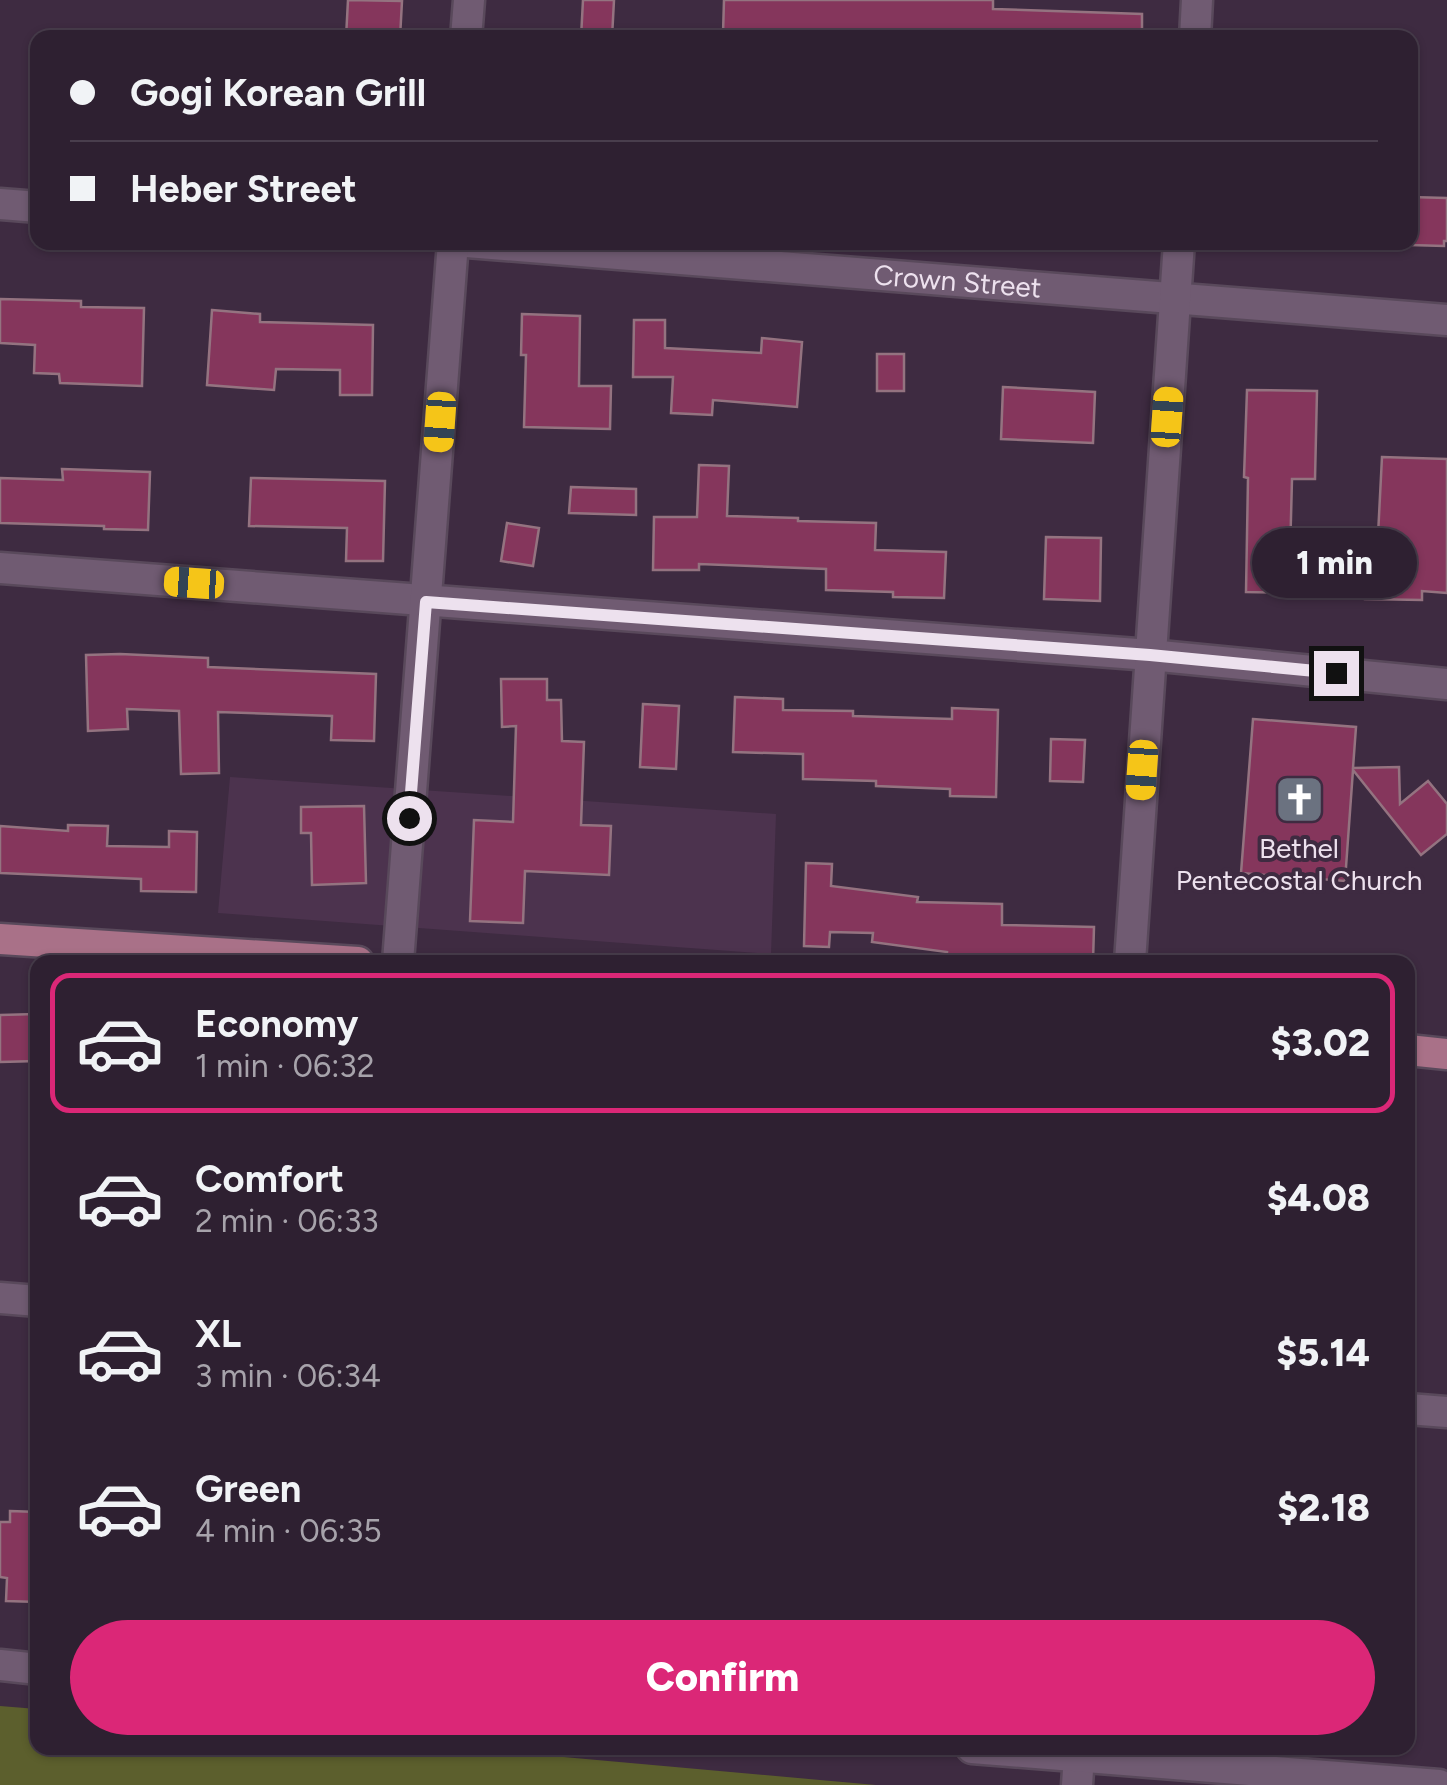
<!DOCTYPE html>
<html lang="en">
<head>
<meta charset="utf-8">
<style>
	:root { --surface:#2e2031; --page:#362839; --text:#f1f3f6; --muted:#a7a3ab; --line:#493e4d; --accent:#db2777 }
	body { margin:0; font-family:Figtree,sans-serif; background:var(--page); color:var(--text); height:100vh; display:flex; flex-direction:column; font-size:38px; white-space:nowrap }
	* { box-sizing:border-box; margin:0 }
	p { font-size:32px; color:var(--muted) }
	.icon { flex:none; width:55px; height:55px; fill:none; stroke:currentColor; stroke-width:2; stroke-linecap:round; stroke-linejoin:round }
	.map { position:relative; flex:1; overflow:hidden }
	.details { position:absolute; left:30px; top:955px; width:1385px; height:800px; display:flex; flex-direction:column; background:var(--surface); border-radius:20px; box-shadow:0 2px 8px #0004,0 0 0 2px var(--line) }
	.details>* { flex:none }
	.top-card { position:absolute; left:30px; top:30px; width:1388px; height:220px; border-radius:20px; box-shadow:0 2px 8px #0004,0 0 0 2px var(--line); display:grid; align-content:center; height:220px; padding:0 40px; background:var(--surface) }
	.end { position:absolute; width:45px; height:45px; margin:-22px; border:12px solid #ede1ee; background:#111; box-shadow:0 0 0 5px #111 }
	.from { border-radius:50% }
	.bubble { position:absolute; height:70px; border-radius:35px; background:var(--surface); box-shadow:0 2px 8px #0004,0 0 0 2px var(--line); font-size:32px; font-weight:800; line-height:70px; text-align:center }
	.car { position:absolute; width:30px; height:60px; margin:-30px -15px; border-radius:12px; box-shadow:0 0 8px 2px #0007; background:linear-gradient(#f5c518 24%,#345 0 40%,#f5c518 0 76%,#345 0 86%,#f5c518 0) }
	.top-card b { display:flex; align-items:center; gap:35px; height:95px; font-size:38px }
	.top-card b+b { border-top:2px solid var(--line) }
	.top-card i { width:25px; height:25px; background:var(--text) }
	ul { padding:18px 0 0; list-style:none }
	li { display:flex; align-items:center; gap:30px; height:140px; margin:0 20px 15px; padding:0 20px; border:5px solid transparent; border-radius:20px }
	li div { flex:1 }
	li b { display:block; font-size:38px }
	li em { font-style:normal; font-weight:800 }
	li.on { border-color:var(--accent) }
	li>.icon { width:90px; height:90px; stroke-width:1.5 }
	.cta { display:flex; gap:20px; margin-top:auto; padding:20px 40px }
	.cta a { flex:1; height:115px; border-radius:60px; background:var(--accent); color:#fff; font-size:40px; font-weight:800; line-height:115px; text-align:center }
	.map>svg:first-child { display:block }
	.built { fill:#4c334e }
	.green { fill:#5c5f2d }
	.building { fill:#85365c; stroke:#947380; stroke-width:2.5 }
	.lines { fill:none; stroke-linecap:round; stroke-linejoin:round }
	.minor-casing { stroke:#59495b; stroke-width:35 }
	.tertiary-casing { stroke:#59495b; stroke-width:35 }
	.primary-casing { stroke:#59495b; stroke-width:35 }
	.minor { stroke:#705b72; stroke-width:30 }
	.tertiary { stroke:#705b72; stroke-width:30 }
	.primary { stroke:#a97188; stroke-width:30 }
	.route { stroke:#ede1ee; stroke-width:12 }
	.labels { text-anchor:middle; stroke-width:8; stroke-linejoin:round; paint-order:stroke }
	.street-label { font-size:28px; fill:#ede1ee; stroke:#3e2b41 }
	.poi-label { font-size:28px; fill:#ede1ee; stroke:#3e2b41 }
</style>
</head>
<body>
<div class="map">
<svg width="1447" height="1785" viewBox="0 0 1447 1785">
	<rect width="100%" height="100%" fill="#3e2b41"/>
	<!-- built -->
	<path class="built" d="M 230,777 L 776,814 L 771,954 L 218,913 Z"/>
	<!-- green -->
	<path class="green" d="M 0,1706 L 37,1709 L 38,1748 L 462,1748 L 876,1785 L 0,1785 Z"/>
	<!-- building -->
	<g class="building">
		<path d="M 348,0 L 402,1 L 400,38 L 346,38 Z"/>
		<path d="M 583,0 L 614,0 L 612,38 L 581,38 Z"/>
		<path d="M 724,0 L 993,0 L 993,9 L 1142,14 L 1142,38 L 770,38 L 770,36 L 723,34 Z"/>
		<path d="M 1410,197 L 1447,198 L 1447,241 L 1444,241 L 1444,246 L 1410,245 Z"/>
		<path d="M 0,299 L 81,301 L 81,307 L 144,308 L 142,386 L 60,383 L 59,374 L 34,373 L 35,345 L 0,343 Z"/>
		<path d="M 212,310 L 260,314 L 260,322 L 373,325 L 372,395 L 340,395 L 340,370 L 276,369 L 274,390 L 207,385 Z"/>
		<path d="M 522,314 L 580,316 L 579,386 L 611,386 L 610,429 L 524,427 L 526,355 L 521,355 Z"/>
		<path d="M 634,320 L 665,320 L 665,348 L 761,353 L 762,338 L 802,342 L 797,407 L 713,400 L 712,415 L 671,413 L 673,377 L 633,377 Z"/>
		<rect x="877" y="354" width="27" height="37"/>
		<path d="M 1003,387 L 1095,392 L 1093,443 L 1001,439 Z"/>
		<path d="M 1247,390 L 1317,391 L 1315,479 L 1292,479 L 1289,593 L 1246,592 L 1248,478 L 1244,477 Z"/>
		<path d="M 1382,457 L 1447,459 L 1447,593 L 1422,591 L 1422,600 L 1365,599 L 1366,555 L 1377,555 Z"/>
		<path d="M 699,465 L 729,466 L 727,516 L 798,518 L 798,521 L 876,523 L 875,550 L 946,552 L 944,598 L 893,597 L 893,592 L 826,590 L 826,569 L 699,564 L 699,570 L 653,570 L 654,517 L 697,517 Z"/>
		<path d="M 62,469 L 150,472 L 148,530 L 104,529 L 104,526 L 0,523 L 0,478 L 63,480 Z"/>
		<path d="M 251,478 L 385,481 L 383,561 L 346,561 L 347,528 L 249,526 Z"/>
		<path d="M 571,487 L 636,489 L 636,515 L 569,513 Z"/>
		<path d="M 507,523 L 539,528 L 533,566 L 501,561 Z"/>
		<path d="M 1046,537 L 1101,538 L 1100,601 L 1044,599 Z"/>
		<path d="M 120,654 L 208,658 L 208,667 L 376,674 L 374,741 L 331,740 L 332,716 L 218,712 L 219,773 L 181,774 L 179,711 L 127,709 L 128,729 L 88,731 L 86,655 Z"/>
		<path d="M 501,679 L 547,679 L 547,700 L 561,700 L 562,741 L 584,742 L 581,825 L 611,826 L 609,875 L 525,871 L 523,923 L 470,921 L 474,820 L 513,822 L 516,726 L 502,727 Z"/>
		<path d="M 735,697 L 783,699 L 783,710 L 853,711 L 853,716 L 952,719 L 952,708 L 998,710 L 996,797 L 950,796 L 950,789 L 876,786 L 876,781 L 803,779 L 803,754 L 733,752 Z"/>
		<path d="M 643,704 L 679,706 L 676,769 L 640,767 Z"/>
		<path d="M 1253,719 L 1356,727 L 1353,768 L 1399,767 L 1400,804 L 1428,781 L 1447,804 L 1447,834 L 1421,855 L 1353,770 L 1345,881 L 1241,873 Z"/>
		<path d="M 1051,739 L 1085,740 L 1083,782 L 1050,781 Z"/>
		<path d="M 364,806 L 366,883 L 312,885 L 311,833 L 301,833 L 301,807 Z"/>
		<path d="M 68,825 L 108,826 L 107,846 L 169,847 L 169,831 L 197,832 L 196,892 L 141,891 L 141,879 L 0,873 L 0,826 L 68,831 Z"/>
		<path d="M 806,863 L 832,864 L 831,886 L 918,897 L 917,902 L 1002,904 L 1002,925 L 1094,927 L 1093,962 L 946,962 L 947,952 L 872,942 L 873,933 L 830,932 L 829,947 L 804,946 Z"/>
		<path d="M 36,1014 L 37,1061 L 0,1062 L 0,1015 Z"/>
		<path d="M 10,1511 L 38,1512 L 38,1602 L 6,1601 L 7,1578 L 0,1577 L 0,1522 L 10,1522 Z"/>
	</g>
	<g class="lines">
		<defs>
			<g id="minor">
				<path d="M 466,38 L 469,0"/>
				<path d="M 0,204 L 38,207"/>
				<path id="s1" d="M 467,242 L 1447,320"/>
				<path d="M 0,568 L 1150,655 L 1447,684"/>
				<path d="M 398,962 L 453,242"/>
				<path d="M 0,1298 L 38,1301"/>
				<path d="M 1408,1409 L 1447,1412"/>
				<path d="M 1077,1785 L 1079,1756"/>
			</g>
			<g id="tertiary">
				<path d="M 1195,38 L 1197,0"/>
				<path d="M 1130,962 L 1179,242"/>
				<path d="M 0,1665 L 38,1669"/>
				<path d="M 972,1748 L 1439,1785"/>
			</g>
			<g id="primary">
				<path d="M 0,939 L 358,962"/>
				<path d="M 1408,1050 L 1447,1054"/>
			</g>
		</defs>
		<!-- minor casing -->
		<use href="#minor" class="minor-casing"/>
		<!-- tertiary casing -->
		<use href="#tertiary" class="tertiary-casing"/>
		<!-- primary casing -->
		<use href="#primary" class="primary-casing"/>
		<!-- minor -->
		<use href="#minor" class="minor"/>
		<!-- tertiary -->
		<use href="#tertiary" class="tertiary"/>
		<!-- primary -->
		<use href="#primary" class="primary"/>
	</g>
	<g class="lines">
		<!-- route -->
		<path class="route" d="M 409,818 L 426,602 L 1150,655 L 1336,673"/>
	</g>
	<!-- icons -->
	<defs>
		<symbol id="church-square" viewBox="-11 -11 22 22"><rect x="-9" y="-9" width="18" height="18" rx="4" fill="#6b7280" stroke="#3e2b41"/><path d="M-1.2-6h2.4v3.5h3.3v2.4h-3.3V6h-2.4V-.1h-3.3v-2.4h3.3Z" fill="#fff"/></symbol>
	</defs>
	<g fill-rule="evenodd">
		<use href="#church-square" x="1272" y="772" width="55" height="55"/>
	</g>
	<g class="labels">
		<!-- street labels -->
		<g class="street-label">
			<text dy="10" stroke="none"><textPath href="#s1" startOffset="492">Crown Street</textPath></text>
		</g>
		<!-- poi labels -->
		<g class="poi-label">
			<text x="1299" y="858">Bethel<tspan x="1299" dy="32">Pentecostal Church</tspan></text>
		</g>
	</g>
</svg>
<i class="end from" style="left:409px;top:818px"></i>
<i class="end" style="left:1336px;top:673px"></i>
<div class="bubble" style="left:1252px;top:528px;width:165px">1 min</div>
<i class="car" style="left:1167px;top:417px;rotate:4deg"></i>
<i class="car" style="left:440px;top:422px;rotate:184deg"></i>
<i class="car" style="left:194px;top:583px;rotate:274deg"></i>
<i class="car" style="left:1142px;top:770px;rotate:184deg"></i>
<div class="top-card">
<b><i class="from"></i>Gogi Korean Grill</b>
<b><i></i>Heber Street</b>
</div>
<section class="details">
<ul>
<li class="on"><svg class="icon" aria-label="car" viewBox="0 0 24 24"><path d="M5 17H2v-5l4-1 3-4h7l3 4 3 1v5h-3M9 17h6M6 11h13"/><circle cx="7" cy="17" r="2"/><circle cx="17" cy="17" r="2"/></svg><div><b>Economy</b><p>1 min · 06:32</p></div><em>$3.02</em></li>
<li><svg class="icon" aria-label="car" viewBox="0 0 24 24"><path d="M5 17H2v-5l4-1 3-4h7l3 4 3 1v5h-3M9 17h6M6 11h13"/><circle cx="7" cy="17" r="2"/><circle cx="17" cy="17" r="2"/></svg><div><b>Comfort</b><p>2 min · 06:33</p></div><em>$4.08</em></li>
<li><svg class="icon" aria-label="car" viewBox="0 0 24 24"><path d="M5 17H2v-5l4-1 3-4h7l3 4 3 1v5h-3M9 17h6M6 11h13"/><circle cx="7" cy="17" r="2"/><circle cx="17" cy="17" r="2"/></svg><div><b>XL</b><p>3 min · 06:34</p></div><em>$5.14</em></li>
<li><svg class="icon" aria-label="car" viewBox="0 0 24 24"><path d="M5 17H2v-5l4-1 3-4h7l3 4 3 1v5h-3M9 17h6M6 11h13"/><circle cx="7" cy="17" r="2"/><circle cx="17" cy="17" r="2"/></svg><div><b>Green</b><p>4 min · 06:35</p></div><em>$2.18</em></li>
</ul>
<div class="cta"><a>Confirm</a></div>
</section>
</div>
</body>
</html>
